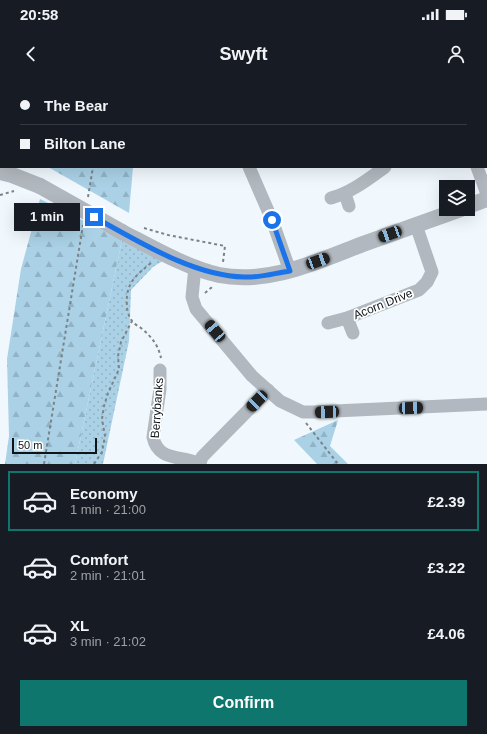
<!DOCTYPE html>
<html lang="en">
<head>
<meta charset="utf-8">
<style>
	:root { --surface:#171b24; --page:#242831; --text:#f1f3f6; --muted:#9ea1a6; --line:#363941; --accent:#0f766e }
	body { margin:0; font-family:Helvetica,sans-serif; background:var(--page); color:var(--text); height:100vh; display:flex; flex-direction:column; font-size:15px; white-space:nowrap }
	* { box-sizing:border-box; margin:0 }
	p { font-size:13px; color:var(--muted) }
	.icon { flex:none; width:22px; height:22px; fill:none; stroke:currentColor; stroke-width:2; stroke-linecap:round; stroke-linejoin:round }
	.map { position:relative; height:384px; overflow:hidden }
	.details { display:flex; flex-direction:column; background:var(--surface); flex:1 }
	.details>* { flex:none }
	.guide { position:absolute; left:0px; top:0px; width:487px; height:88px; box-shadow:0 4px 16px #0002; display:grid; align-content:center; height:88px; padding:0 20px; background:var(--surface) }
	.fabs { position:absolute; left:439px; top:100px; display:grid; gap:8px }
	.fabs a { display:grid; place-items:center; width:36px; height:36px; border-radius:0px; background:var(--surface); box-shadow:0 4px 16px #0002; font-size:20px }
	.scale { position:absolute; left:12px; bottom:10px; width:85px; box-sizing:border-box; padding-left:4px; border:2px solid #0e1519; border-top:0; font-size:11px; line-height:14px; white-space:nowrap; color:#0e1519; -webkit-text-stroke:3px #fff; paint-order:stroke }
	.end { position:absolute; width:18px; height:18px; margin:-9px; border:5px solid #1a73e8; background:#fff; box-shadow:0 0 0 2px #fff }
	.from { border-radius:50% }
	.bubble { position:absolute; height:28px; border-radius:0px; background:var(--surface); box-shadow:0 4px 16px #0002; font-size:13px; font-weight:800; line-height:28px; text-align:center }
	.car { position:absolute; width:12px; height:24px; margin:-12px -6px; border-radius:5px; box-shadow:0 0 3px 1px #0007; background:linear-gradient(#222 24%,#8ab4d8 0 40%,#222 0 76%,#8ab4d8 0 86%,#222 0) }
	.guide b { display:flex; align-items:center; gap:14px; height:38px; font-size:15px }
	.guide b+b { border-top:1px solid var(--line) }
	.guide i { width:10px; height:10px; background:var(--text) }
	ul { padding:7px 0 0; list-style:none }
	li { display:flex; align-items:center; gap:12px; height:60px; margin:0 8px 6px; padding:0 12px; border:2px solid transparent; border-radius:0px }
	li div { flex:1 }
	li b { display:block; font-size:15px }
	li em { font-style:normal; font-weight:800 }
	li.current { border-color:var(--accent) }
	li>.icon { width:36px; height:36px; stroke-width:1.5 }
	.button { display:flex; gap:8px; margin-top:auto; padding:8px 20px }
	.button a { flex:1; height:46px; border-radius:0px; background:var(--accent); color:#fff; font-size:16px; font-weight:800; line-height:46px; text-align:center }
	.status { display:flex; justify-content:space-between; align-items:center; height:28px; padding:0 20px; background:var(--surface); direction:ltr }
	.status svg { height:11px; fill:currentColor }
	header { display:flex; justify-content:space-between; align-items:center; height:52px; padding:0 20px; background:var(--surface); font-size:18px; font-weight:800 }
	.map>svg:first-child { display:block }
	.grass { fill:url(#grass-dots) }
	.forest { fill:url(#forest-firs) }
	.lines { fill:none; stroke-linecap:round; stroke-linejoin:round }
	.path { stroke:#7b8387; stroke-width:2; stroke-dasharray:3 3; stroke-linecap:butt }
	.minor { stroke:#b2b8bf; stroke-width:13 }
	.tertiary { stroke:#b2b8bf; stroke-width:16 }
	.tertiary-bridge { stroke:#b2b8bf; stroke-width:16 }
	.route { stroke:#1a73e8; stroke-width:5 }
	.labels { text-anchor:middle; stroke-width:3.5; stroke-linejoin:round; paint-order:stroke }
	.street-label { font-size:12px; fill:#0e1519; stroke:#fff }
</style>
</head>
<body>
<div class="status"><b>20:58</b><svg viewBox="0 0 49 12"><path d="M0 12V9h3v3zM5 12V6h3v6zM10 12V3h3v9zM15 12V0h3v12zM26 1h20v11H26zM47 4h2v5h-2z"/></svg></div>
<header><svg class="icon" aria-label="back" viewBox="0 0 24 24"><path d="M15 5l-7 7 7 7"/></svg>Swyft<svg class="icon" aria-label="person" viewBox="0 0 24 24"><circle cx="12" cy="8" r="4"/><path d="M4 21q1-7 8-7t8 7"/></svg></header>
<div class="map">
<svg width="487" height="384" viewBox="0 0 487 384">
	<defs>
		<pattern id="grass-dots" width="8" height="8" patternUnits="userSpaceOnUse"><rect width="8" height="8" fill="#aad1e6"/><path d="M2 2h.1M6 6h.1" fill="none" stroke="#91b3c5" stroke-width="1.8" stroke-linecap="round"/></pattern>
		<pattern id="forest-firs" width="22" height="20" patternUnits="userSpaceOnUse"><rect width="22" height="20" fill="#aad1e6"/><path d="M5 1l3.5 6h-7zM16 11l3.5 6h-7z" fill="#91b3c5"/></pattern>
	</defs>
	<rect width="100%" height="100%" fill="#f0f8fd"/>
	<!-- grass -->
	<path class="grass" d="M 122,160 L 166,179 L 153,187 L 131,210 L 129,261 L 103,384 L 75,384 Z"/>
	<!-- forest -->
	<g class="forest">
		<path d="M 58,0 L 142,0 L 57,1 Z"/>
		<path d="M 48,87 L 133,87 L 129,133 Z"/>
		<path d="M 40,119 L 122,160 L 75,384 L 5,384 L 9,356 L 7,279 L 21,189 Z"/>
		<path d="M 338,340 L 330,366 L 348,384 L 317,384 L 294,360 Z"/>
	</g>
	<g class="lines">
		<!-- path -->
		<g class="path">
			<path d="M 203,0 L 204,1"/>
			<path d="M 9,1 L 10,0"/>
			<path d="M 105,1 L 105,0"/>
			<path d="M 0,45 L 1,41"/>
			<path d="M 0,66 L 1,67"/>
			<path d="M 0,115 L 14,111"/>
			<path d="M 88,117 L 93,87"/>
			<path d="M 144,148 L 168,155 L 225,166 L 223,182"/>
			<path d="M 151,183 C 135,196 125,204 127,226 C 127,231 129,237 132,241 C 134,244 138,246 141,248 C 152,257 158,265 161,278"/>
			<path d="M 205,213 L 212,207"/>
			<path d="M 306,343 L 338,384"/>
			<path d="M 44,384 L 83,145"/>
			<path d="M 94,384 L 102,372 L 105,356 L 102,339 L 104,326 L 108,313 L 119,289 L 118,276 L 121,262 L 132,241"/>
		</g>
		<!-- minor -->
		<g class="minor">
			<path d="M 248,1 L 248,0"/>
			<path d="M 366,1 L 367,0"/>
			<path d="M 474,1 L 475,0"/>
			<path d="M 249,87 L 272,140 L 290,191"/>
			<path d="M 477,87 L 487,114"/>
			<path d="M 345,114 L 349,126"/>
			<path d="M 331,118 C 352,112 367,100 385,87"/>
			<path d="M 195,187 L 192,217 L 196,229 L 252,296 L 280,321 L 303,332 L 313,332 L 487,324"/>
			<path d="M 347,238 L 353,253"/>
			<path d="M 328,243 L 347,238 L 419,210 L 427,202 L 432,192 L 416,145"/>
			<path d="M 160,290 L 160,309 L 153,357 C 158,382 182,375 200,384"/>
			<path d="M 200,383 L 202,377 L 268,310"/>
		</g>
		<!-- tertiary -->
		<g class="tertiary">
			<path d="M 0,92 L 12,95 L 40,106"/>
			<path d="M 468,126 L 487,119"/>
			<path d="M 122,152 C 151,167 187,188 219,195 C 269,205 318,181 363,164 C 396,152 428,141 461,129"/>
		</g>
		<!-- tertiary-bridge -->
		<path class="tertiary-bridge" d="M 40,106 L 122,152"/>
	</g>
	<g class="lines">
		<!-- route -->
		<path class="route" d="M 94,137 C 138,161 193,196 244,197 C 259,198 275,193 290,191 L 272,140"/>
	</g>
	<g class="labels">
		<!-- street labels -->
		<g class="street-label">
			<text transform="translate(383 224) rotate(-22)" y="4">Acorn Drive</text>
			<text transform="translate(157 328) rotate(-86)" y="4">Berrybanks</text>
		</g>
	</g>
</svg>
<div class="fabs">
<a><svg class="icon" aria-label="layers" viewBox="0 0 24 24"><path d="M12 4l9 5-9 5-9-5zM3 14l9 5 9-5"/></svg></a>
</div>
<div class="scale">50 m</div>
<i class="end from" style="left:272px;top:140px"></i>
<i class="end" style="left:94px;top:137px"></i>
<div class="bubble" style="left:14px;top:123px;width:66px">1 min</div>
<i class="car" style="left:390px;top:154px;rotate:250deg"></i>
<i class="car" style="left:318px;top:181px;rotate:70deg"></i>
<i class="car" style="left:215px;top:251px;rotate:320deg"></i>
<i class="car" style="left:257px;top:321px;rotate:224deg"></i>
<i class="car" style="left:411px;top:328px;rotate:88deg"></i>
<i class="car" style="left:327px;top:332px;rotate:268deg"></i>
<div class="guide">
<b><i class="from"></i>The Bear</b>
<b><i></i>Bilton Lane</b>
</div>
</div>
<section class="details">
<ul>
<li class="current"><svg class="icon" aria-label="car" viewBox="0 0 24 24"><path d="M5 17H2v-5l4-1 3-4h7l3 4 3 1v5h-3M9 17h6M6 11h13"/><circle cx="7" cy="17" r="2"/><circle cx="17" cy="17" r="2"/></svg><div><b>Economy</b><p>1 min · 21:00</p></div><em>£2.39</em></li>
<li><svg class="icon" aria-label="car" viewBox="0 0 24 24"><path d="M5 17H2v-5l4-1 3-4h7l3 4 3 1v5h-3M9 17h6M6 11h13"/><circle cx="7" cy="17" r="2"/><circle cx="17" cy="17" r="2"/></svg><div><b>Comfort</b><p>2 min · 21:01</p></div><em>£3.22</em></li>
<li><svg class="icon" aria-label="car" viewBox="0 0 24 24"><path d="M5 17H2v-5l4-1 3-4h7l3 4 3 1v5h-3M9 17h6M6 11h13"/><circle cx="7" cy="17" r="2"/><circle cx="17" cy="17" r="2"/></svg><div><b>XL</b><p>3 min · 21:02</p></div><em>£4.06</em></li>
</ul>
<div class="button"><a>Confirm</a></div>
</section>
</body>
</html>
